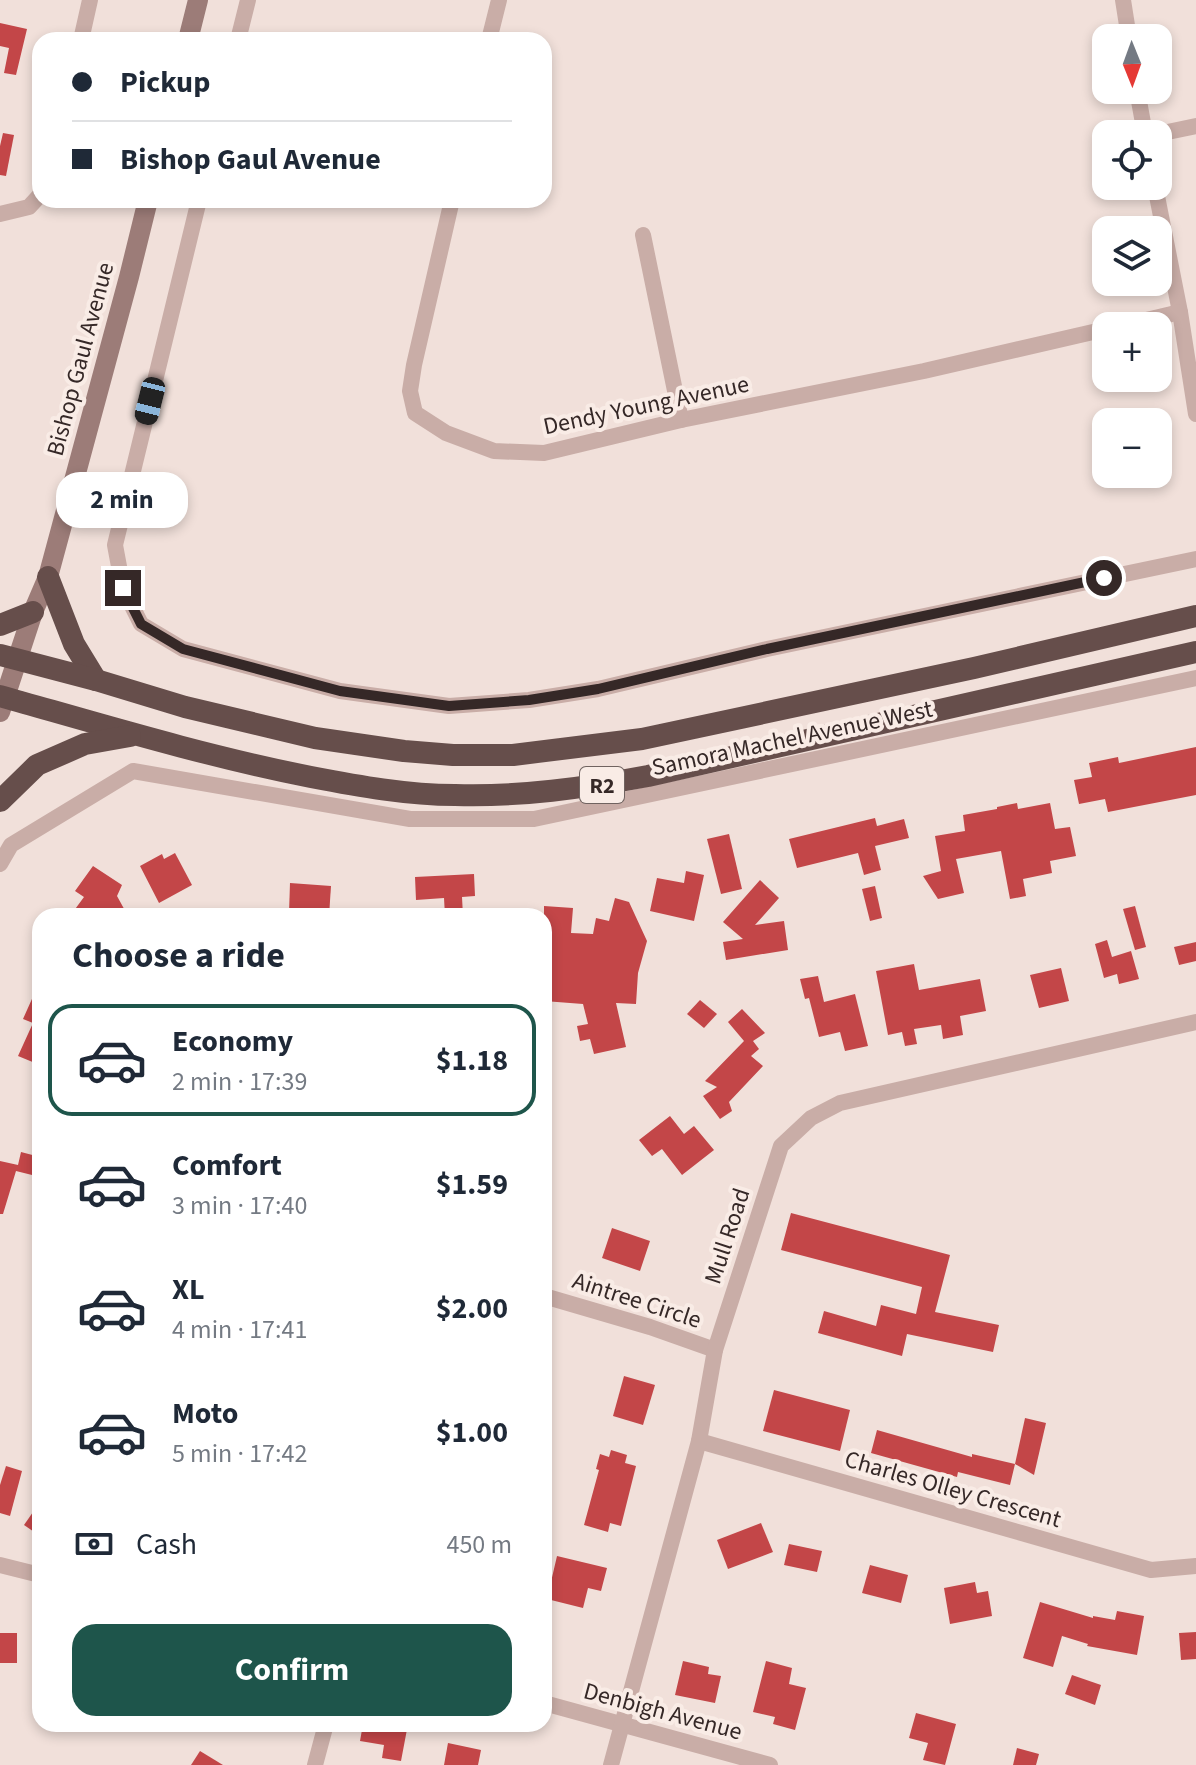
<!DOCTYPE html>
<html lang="en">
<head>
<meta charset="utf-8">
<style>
	:root { --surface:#fff; --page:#f6f6f7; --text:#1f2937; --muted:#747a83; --line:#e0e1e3; --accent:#1e554b }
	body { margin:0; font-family:"Source Sans 3",sans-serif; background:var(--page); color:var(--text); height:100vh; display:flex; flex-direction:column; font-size:30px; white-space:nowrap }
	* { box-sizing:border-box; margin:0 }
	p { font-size:26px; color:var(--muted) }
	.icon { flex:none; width:44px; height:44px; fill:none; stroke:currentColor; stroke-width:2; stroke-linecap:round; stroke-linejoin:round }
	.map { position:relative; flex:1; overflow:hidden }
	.panel { position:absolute; left:32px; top:908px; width:520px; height:824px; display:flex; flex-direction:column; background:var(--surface); border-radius:24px; box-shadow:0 4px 12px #0003 }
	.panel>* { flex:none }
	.top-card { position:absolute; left:32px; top:32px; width:520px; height:176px; border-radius:24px; box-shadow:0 4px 12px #0003; display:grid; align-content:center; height:176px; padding:0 40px; background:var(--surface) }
	.needle { width:52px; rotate:179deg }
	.buttons { position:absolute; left:1092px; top:24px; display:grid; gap:16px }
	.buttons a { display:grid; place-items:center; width:80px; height:80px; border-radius:16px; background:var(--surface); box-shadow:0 4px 12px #0003; font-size:40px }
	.end { position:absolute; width:36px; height:36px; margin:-18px; border:10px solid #352827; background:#fff; box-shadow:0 0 0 4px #fff }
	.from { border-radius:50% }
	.bubble { position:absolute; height:56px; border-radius:24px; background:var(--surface); box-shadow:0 4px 12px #0003; font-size:26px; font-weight:700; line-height:56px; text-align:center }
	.car { position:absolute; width:24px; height:48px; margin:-24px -12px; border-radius:10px; box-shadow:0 0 6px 2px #0007; background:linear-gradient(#222 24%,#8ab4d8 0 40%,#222 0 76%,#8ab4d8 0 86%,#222 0) }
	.top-card b { display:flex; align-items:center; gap:28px; height:76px; font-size:30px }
	.top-card b+b { border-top:2px solid var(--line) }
	.top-card i { width:20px; height:20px; background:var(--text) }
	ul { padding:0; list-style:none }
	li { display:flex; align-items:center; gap:24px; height:112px; margin:0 16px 12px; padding:0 24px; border:4px solid transparent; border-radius:24px }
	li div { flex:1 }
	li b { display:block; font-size:30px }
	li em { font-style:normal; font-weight:700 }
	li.selected { border-color:var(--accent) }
	li>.icon { width:72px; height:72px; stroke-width:1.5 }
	h2 { padding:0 40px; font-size:36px; line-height:96px }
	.pay { display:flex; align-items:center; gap:20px; height:88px; padding:0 40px; font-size:30px }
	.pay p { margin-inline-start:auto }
	.cta { display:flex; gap:16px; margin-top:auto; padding:16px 40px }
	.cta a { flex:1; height:92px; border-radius:24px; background:var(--accent); color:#fff; font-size:32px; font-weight:700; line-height:92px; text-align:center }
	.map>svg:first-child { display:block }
	.building { fill:#c34648 }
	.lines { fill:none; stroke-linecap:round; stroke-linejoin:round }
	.minor { stroke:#c9ada7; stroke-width:16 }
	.secondary { stroke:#9c7c78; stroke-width:20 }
	.trunk { stroke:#664e4b; stroke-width:22 }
	.route { stroke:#352827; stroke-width:10 }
	.labels { text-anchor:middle; stroke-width:8; stroke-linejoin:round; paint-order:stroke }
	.shield { fill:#f9ece6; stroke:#706360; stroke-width:2 }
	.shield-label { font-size:22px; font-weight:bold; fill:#352827 }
	.street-label { font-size:24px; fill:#352827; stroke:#f9ece6 }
</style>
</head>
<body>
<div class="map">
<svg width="1196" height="1765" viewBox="0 0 1196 1765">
	<rect width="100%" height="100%" fill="#f1e0da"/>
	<!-- building -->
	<g class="building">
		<path d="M 0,23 L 27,29 L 16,75 L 4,73 L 9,48 L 0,46 Z"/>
		<path d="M 3,133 L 14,135 L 6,176 L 0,175 L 0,146 Z"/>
		<path d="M 1196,747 L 1196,795 L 1108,812 L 1105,799 L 1079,804 L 1074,780 L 1092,777 L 1089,763 L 1118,757 L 1119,763 Z"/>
		<path d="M 1017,803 L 1018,809 L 1050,803 L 1055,829 L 1070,827 L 1076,856 L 1050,861 L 1052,873 L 1023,879 L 1026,896 L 1010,899 L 1001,851 L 956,859 L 964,893 L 938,899 L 923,876 L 941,871 L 935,836 L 965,831 L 963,815 L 997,809 L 997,807 Z"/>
		<path d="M 875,818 L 877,826 L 904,819 L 909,838 L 875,846 L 881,870 L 864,875 L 858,853 L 797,868 L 789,839 Z"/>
		<path d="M 729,834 L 742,889 L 721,894 L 707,839 Z"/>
		<path d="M 175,853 L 192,885 L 159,903 L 140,866 L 162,854 L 164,859 Z"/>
		<path d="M 93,866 L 122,885 L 117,896 L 128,916 L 70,916 L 84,897 L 75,891 Z"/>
		<path d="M 686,871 L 704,875 L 694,921 L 650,911 L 657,878 L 684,883 Z"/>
		<path d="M 474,874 L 475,896 L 462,897 L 463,916 L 445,916 L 444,898 L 416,900 L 415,877 Z"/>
		<path d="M 760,880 L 779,898 L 755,925 L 784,921 L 788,950 L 726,960 L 723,942 L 743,939 L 723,922 Z"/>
		<path d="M 290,883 L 331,886 L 329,916 L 289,913 Z"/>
		<path d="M 875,886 L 882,918 L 870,921 L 862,889 Z"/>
		<path d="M 615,898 L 629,902 L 647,941 L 638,973 L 636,1004 L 616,1003 L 626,1047 L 594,1054 L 590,1039 L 580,1041 L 577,1026 L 588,1024 L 583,1004 L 544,1001 L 544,906 L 573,908 L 571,933 L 593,934 L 596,918 L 609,921 Z"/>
		<path d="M 1135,906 L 1146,947 L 1135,950 L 1123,909 Z"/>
		<path d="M 1107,940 L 1112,957 L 1131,951 L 1139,979 L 1119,984 L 1117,974 L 1104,978 L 1095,944 Z"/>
		<path d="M 1196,942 L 1196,961 L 1179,965 L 1174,947 Z"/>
		<path d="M 914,964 L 919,990 L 980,979 L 986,1011 L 960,1016 L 963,1035 L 943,1039 L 941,1025 L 914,1029 L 917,1044 L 905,1046 L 902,1032 L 888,1035 L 876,971 Z"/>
		<path d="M 1061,968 L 1069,1001 L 1039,1008 L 1030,975 Z"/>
		<path d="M 818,976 L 824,1002 L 855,994 L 868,1046 L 845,1051 L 840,1032 L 819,1037 L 809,998 L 805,999 L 800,979 Z"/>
		<path d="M 40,981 L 40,1052 L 35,1063 L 18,1056 L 33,1023 L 23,1019 Z"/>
		<path d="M 700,1000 L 717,1014 L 704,1028 L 687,1014 Z"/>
		<path d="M 742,1009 L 765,1033 L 753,1041 L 759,1049 L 751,1056 L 763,1066 L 729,1102 L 732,1111 L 720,1119 L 703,1096 L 717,1087 L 705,1081 L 744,1041 L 728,1022 Z"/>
		<path d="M 670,1116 L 684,1134 L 694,1126 L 714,1150 L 682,1175 L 662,1149 L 652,1156 L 639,1140 Z"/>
		<path d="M 21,1152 L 40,1157 L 40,1177 L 16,1171 L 3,1214 L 0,1214 L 0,1161 L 18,1165 Z"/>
		<path d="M 791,1213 L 950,1255 L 935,1312 L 999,1325 L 993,1352 L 907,1334 L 902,1356 L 818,1333 L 824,1311 L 876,1326 L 881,1305 L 916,1314 L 922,1287 L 781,1250 Z"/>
		<path d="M 612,1228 L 650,1241 L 640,1271 L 602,1258 Z"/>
		<path d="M 624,1376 L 655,1385 L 643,1425 L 613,1416 Z"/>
		<path d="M 774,1390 L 850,1410 L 840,1451 L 763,1431 Z"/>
		<path d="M 1025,1418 L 1046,1423 L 1034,1475 L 1015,1464 Z"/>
		<path d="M 877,1430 L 972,1457 L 972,1454 L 1015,1464 L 1010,1485 L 958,1472 L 957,1477 L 871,1453 Z"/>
		<path d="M 611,1450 L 627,1455 L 625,1463 L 636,1466 L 621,1526 L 610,1523 L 608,1532 L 584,1525 L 599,1470 L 596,1469 L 600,1454 L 609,1457 Z"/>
		<path d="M 6,1466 L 22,1471 L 10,1516 L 0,1513 L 0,1485 Z"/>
		<path d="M 40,1502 L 40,1536 L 24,1525 Z"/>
		<path d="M 761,1523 L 773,1552 L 728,1569 L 717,1540 Z"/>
		<path d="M 789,1544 L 822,1551 L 817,1572 L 784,1565 Z"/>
		<path d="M 557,1556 L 607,1568 L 601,1591 L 588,1588 L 583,1608 L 547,1599 Z"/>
		<path d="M 870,1565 L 908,1575 L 901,1603 L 862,1593 Z"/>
		<path d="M 975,1582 L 977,1593 L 988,1591 L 992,1616 L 950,1624 L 944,1588 Z"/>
		<path d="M 1040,1602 L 1093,1618 L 1093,1616 L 1115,1620 L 1117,1611 L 1144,1616 L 1137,1655 L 1087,1646 L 1088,1644 L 1062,1636 L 1053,1667 L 1023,1658 Z"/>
		<path d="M 1196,1632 L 1196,1659 L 1181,1660 L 1179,1633 Z"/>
		<rect x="0" y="1633" width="17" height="30"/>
		<path d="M 683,1661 L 709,1667 L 708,1674 L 721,1676 L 715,1703 L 675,1695 Z"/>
		<path d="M 766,1661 L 792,1668 L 789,1684 L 806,1688 L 795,1730 L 773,1724 L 775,1717 L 753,1712 Z"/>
		<path d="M 1072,1675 L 1101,1685 L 1095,1705 L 1065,1694 Z"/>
		<path d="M 916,1713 L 956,1724 L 945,1765 L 923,1760 L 928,1743 L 909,1738 Z"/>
		<path d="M 363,1724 L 408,1724 L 401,1761 L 382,1758 L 384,1745 L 360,1741 Z"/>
		<path d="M 448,1743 L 481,1750 L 478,1765 L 444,1765 Z"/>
		<path d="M 1017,1748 L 1039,1754 L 1036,1765 L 1013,1765 Z"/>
		<path d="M 200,1751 L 223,1765 L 191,1765 Z"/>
	</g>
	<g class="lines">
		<!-- minor -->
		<g class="minor">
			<path d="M 1123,0 L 1129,38"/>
			<path d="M 81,40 L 90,0"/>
			<path d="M 238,40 L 248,0"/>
			<path d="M 489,40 L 499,0"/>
			<path d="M 1137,90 L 1145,134"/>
			<path d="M 1158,134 L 1196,126"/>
			<path d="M 1155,186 L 1180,312 L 1196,414"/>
			<path d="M 199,200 L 115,545 L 123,588 L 141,624 L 183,649 L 340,691 L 449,706 L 529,700 L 598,689 L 767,649 L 1196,559"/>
			<path d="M 452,200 L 414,365 L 410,391 L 415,413 L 446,433 L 494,451 L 544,453 L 681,420 L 924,371 L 1106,329"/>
			<path d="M 0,214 L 29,207 L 40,195"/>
			<path d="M 643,235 L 681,420"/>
			<path d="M 1121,326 L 1180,312"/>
			<path d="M 0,864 L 11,845 L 133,771 L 410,819 L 534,819 L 1196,678"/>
			<path d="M 544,1296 L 650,1327 L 715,1350"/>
			<path d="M 699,1441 L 1151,1570 L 1196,1566"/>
			<path d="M 0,1565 L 40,1575"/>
			<path d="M 544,1703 L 770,1765"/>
			<path d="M 315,1765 L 326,1724"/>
			<path d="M 611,1765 L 699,1441 L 715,1350 L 781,1146 L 811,1118 L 840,1103 L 1196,1022"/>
		</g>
		<!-- secondary -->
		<g class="secondary">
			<path d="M 188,40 L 198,0"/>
			<path d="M 0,712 L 33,612 L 48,577 L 129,277 L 148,200"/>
		</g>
		<!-- trunk -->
		<g class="trunk">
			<path d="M 48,577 L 74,644 L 96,680"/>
			<path d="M 0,625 L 33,612"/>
			<path d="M 0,655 L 96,680 L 185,707 L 315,738 L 404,751 L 453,755 L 513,755 L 642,739 L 974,668 L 1196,616"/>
			<path d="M 0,696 C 103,725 205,756 311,777 C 358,786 407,795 455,795 C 520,797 584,788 648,776 L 1196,652"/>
			<path d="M 0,801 L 37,765 L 85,744 L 130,736"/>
		</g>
	</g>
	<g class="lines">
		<!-- route -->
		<path class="route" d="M 123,588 L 141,624 L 183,649 L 340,691 L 449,706 L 529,700 L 598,689 L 767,649 L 1104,578"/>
	</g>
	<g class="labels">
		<!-- shield labels -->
		<rect class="shield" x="580" y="767" width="44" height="36" rx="6"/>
		<g class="shield-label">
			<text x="602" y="793">R2</text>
		</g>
		<!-- street labels -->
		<g class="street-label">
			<text transform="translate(80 359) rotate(-75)" y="8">Bishop Gaul Avenue</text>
			<text transform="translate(646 405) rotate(-12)" y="8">Dendy Young Avenue</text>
			<text transform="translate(792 738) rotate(-12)" y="8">Samora Machel Avenue West</text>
			<text transform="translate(727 1236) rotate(-72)" y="8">Mull Road</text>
			<text transform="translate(637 1300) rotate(18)" y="8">Aintree Circle</text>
			<text transform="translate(953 1489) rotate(16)" y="8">Charles Olley Crescent</text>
			<text transform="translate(663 1711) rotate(15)" y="8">Denbigh Avenue</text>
		</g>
	</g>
</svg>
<div class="buttons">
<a><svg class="needle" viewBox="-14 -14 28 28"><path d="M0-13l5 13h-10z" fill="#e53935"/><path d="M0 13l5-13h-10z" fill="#747a83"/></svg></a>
<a><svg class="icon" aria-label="locate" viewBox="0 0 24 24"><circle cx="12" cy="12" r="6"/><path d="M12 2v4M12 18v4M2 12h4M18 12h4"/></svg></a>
<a><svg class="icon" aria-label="layers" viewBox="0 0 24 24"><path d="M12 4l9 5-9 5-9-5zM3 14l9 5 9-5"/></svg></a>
<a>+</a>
<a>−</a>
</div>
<i class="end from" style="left:1104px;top:578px"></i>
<i class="end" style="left:123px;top:588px"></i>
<div class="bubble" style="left:56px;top:472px;width:132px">2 min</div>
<i class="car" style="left:150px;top:401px;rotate:194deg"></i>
<div class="top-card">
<b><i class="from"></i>Pickup</b>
<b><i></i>Bishop Gaul Avenue</b>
</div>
<section class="panel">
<h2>Choose a ride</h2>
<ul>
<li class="selected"><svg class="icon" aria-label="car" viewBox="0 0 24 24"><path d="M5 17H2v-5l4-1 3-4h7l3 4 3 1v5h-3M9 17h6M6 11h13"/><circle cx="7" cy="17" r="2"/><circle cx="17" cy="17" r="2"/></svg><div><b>Economy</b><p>2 min · 17:39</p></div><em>$1.18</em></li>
<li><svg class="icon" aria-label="car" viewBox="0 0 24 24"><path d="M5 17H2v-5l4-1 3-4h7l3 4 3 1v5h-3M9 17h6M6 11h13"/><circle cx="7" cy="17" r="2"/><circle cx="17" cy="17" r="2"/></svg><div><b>Comfort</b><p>3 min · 17:40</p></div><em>$1.59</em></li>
<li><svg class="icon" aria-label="car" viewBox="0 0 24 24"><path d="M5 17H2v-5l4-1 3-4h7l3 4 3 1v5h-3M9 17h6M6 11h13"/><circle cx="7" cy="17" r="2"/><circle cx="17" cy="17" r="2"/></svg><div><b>XL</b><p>4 min · 17:41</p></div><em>$2.00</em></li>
<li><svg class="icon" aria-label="car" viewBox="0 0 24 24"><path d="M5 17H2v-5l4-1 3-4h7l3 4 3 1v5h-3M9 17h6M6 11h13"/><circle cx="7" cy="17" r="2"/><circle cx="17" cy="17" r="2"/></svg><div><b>Moto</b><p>5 min · 17:42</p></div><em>$1.00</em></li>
</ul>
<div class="pay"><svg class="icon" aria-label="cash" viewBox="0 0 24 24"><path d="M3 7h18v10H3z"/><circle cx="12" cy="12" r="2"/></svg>Cash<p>450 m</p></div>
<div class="cta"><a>Confirm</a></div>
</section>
</div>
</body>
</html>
